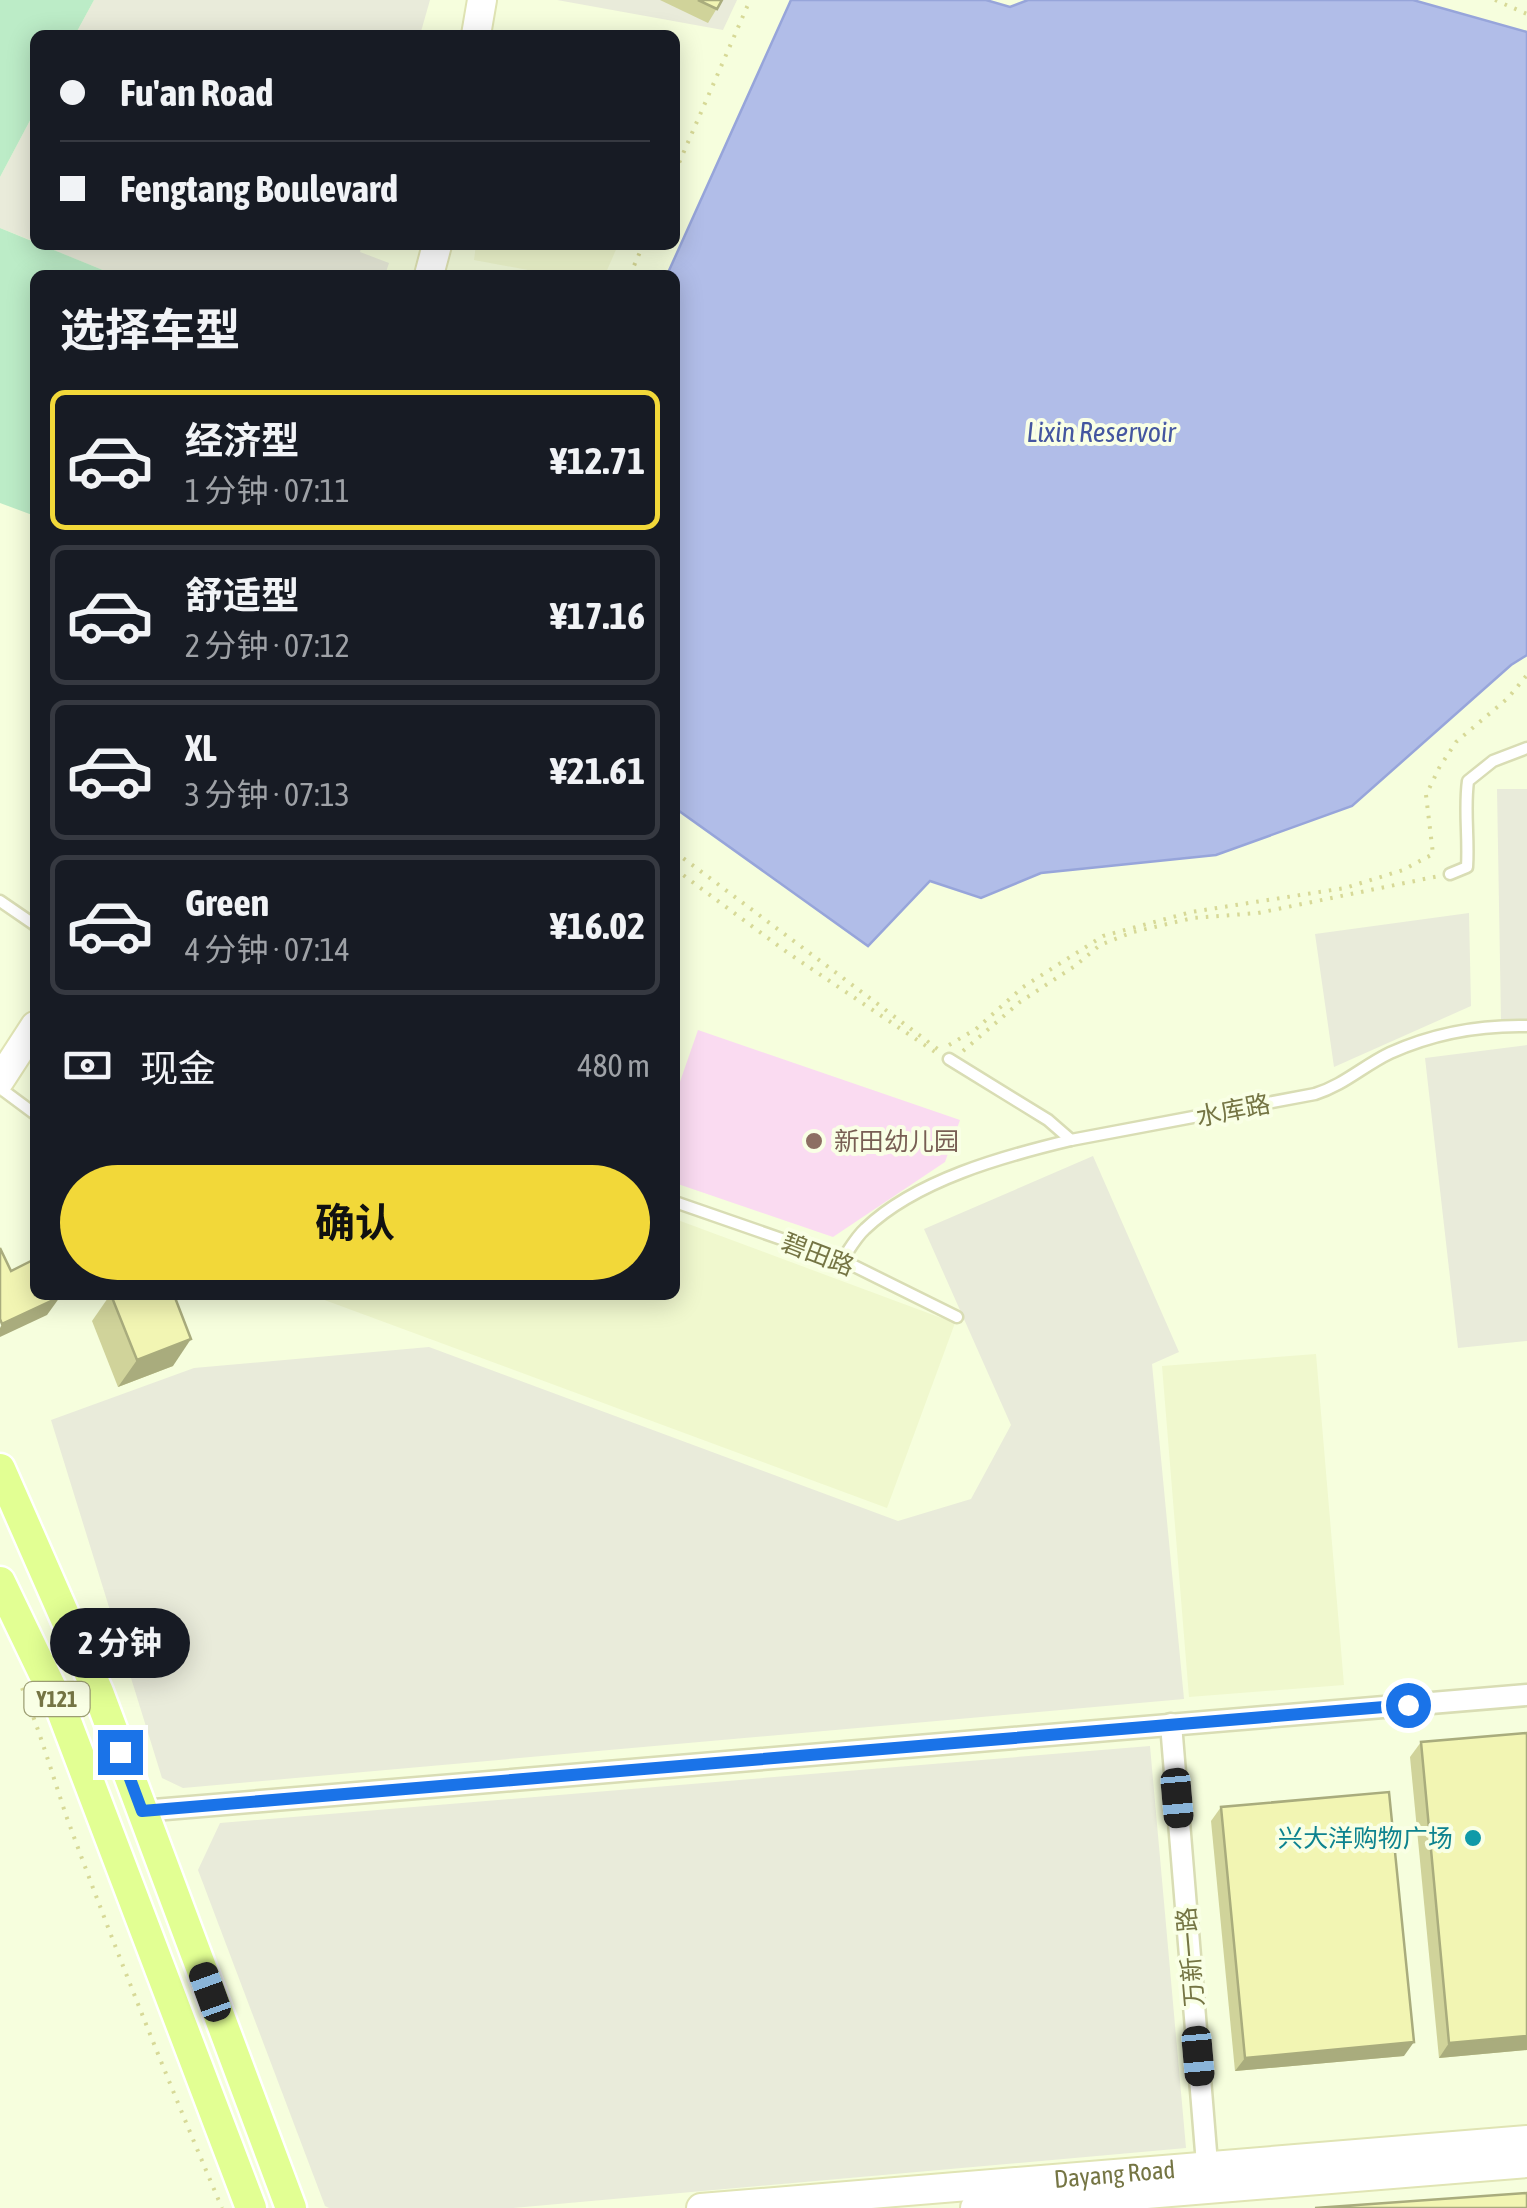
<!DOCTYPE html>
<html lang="zh">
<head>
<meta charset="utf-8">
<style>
	:root { --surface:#171b24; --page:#20242c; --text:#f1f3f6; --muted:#9ea1a6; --line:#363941; --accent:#f2d839 }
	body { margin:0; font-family:"Asap Condensed","Noto Sans SC",sans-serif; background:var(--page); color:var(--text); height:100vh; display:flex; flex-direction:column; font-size:38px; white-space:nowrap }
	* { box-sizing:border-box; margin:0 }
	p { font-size:32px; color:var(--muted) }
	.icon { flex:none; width:55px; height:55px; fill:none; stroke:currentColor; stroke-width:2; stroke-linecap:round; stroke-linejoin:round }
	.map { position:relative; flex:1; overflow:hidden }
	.details { position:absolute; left:30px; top:270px; width:650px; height:1030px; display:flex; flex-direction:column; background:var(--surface); border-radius:15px; box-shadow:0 5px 25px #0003 }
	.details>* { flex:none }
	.top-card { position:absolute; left:30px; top:30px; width:650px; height:220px; border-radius:15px; box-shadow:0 5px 25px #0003; display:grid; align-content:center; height:220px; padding:0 30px; background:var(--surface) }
	.end { position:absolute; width:45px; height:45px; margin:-22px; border:12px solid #1a73e8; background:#fff; box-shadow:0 0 0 5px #fff }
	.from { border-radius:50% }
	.bubble { position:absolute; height:70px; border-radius:35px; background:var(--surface); box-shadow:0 5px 25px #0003; font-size:32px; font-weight:700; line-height:70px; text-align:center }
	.car { position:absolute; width:30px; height:60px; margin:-30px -15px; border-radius:12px; box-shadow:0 0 8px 2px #0007; background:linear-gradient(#222 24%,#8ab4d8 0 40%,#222 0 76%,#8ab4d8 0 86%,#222 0) }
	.top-card b { display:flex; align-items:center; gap:35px; height:95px; font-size:38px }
	.top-card b+b { border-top:2px solid var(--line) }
	.top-card i { width:25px; height:25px; background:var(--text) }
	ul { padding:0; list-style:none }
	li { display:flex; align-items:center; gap:30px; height:140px; margin:0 20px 15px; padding:0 10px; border:5px solid var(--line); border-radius:15px }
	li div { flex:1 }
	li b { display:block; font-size:38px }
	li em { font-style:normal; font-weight:700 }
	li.on { border-color:var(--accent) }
	li>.icon { width:90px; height:90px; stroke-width:1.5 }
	h2 { padding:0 30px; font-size:45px; line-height:120px }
	.pay { display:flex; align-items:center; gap:25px; height:110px; padding:0 30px; font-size:38px }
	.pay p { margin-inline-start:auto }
	.primary-button { display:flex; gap:20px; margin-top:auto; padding:20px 30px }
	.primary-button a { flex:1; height:115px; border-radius:60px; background:var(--accent); color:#111; font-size:40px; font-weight:700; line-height:115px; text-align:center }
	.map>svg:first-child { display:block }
	.residential { fill:#f0f8ce }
	.industrial { fill:#e9ebda }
	.education { fill:#fadbf1 }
	.green { fill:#bcecc7 }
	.water { fill:#b1bde8; stroke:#97a5da; stroke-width:2.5 }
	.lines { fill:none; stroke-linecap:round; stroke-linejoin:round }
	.lane-casing { stroke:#d9ddb4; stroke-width:15 }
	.street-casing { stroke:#d9ddb4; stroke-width:25 }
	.secondary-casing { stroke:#e0e4b4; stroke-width:32 }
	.primary-casing { stroke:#fff; stroke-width:35 }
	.path { stroke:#d7d997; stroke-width:4; stroke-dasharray:2.5 8; stroke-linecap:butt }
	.lane { stroke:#fff; stroke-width:10 }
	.street { stroke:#fff; stroke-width:20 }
	.secondary { stroke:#fff; stroke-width:28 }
	.primary { stroke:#e2ff93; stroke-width:30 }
	.wall { fill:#d0d39a }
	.shaded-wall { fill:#a9ac7d }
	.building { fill:#f2f5b3; stroke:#a9ac7d; stroke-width:2.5 }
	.route { stroke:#1a73e8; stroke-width:12 }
	.education-dot { fill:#8d6e63; stroke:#f9ffe5; stroke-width:4 }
	.culture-dot { fill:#0f9aa8; stroke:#f9ffe5; stroke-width:4 }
	.labels { text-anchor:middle; stroke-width:8; stroke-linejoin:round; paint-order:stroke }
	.shield { fill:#f9ffe5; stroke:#9d9e74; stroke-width:2.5 }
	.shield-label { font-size:22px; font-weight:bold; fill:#757544 }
	.street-label { font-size:25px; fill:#757544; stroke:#f9ffe5 }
	.education-label { font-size:25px; fill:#785e54; stroke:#f9ffe5; text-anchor:start }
	.culture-label { font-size:25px; fill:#0d838f; stroke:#f9ffe5; text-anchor:end }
	.water-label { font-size:28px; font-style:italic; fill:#4456a0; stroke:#f9ffe5 }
</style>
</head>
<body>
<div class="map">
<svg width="1527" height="2208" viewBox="0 0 1527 2208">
	<rect width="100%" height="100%" fill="#f6fedd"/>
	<!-- residential -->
	<g class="residential">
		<path d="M 476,245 L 618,245 L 605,275 L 555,275 L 474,260 Z"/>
		<path d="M 675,1219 L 955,1323 L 887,1508 L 311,1295 L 675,1295 Z"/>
		<path d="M 1316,1354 L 1344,1685 L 1189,1697 L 1162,1366 Z"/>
	</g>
	<!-- industrial -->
	<g class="industrial">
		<path d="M 94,0 L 430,0 L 420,35 L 75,35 Z"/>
		<path d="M 557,0 L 737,0 L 723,30 Z"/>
		<path d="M 35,111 L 35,242 L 0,228 L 0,177 Z"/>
		<path d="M 41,245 L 362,245 L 360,252 L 389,263 L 385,275 L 115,275 Z"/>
		<path d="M 1497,789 L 1527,789 L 1527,1020 L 1501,1020 Z"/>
		<path d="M 1469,913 L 1471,1006 L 1334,1067 L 1315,934 Z"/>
		<path d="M 1527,1045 L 1527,1341 L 1458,1348 L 1425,1058 Z"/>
		<path d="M 1093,1156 L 1179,1352 L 1152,1364 L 1184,1699 L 183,1788 L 162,1778 L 51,1420 L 194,1368 L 429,1347 L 898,1521 L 971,1499 L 1011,1425 L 924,1229 Z"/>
		<path d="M 1150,1746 L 1186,2148 L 513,2208 L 329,2208 L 325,2206 L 198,1870 L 220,1823 Z"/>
	</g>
	<!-- education -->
	<path class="education" d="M 698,1030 L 960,1120 L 945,1162 L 833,1237 L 675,1183 L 675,1096 Z"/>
	<!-- green -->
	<g class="green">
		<path d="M 0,0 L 94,0 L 75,35 L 35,35 L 35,111 L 0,177 Z"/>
		<path d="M 0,228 L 115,275 L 35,275 L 35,516 L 0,503 Z"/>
	</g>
	<!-- water -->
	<path class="water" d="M 791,0 L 986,0 L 1010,7 L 1028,0 L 1413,0 L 1527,32 L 1527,655 L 1511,665 L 1352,806 L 1216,855 L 1041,873 L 981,898 L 930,881 L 868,946 L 675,808 L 675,275 L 667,275 Z"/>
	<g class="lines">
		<defs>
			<g id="lane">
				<path d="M 1450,874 L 1467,867 C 1469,837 1464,810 1468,781 L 1493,761 L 1527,748"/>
				<path d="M 0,901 L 35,925"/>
				<path d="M 949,1059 L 1048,1120 L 1071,1140 L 1315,1094 C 1344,1085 1363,1066 1390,1053 C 1434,1033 1479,1025 1527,1026"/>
				<path d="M 0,1088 L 35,1114"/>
				<path d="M 675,1202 L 842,1260 L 957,1317"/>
				<path d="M 842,1260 C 849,1250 856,1237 865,1229 C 916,1180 1004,1156 1071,1140"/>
			</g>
			<g id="street">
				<path d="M 1171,1724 L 1208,2176"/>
				<path d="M 142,1811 L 1527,1695"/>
			</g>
			<g id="secondary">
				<path d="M 476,35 L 482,0"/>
				<path d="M 429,275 L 437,245"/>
				<path d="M 0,1080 L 35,1026"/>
				<path id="s1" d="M 701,2208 L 1527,2140"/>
				<path d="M 975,2208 L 1527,2163"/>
			</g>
			<g id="primary">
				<path d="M 0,1469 L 98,1692 L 291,2208"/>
				<path d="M 0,1582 L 62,1711 L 251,2208"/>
			</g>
		</defs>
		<!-- lane casing -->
		<use href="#lane" class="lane-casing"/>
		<!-- street casing -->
		<use href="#street" class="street-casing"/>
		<!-- secondary casing -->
		<use href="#secondary" class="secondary-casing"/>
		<!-- primary casing -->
		<use href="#primary" class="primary-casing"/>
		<!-- path -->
		<g class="path">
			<path d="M 1495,0 L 1527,14"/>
			<path d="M 675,172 L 750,0"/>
			<path d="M 630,275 L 643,245"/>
			<path d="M 675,852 L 939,1050"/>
			<path d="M 675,869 L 788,953 L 938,1054"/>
			<path d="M 949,1045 L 976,1029 L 1023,987 L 1103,936 L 1191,912 L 1345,888 L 1403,870 L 1433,854 L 1426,795 L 1439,768 L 1456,742 L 1508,698 L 1527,675"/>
			<path d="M 963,1051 L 1020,1002 L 1075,966 L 1100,945 L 1133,932 L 1193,918 L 1258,913 L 1439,876"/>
			<path d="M 22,1688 C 40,1731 52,1774 67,1818 C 115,1949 167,2079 222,2208"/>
		</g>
		<!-- lane -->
		<use href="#lane" class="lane"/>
		<!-- street -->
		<use href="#street" class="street"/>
		<!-- secondary -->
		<use href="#secondary" class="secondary"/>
		<!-- primary -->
		<use href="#primary" class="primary"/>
	</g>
	<!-- wall -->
	<g class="wall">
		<path d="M 660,0 L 722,0 L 708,23 Z"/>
		<path d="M 110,1295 L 174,1295 L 173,1366 L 118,1387 L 92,1321 Z"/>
		<path d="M 1421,1742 L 1527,2050 L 1439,2058 L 1410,1757 Z"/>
		<path d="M 1221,1807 L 1404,2056 L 1235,2071 L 1211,1821 Z"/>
	</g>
	<!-- shaded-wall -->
	<g class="shaded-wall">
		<path d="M 60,1297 L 47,1315 L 0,1337 L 0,1328 L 2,1324 Z"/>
		<path d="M 191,1339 L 173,1366 L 118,1387 L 137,1360 Z"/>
		<path d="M 1527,2036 L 1527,2050 L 1439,2058 L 1449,2043 Z"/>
		<path d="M 1414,2042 L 1404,2056 L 1235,2071 L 1245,2058 Z"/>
	</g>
	<!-- building -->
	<g class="building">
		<path d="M 698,0 L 722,0 L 717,9 Z"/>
		<path d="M 0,1248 L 11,1271 L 35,1259 L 35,1295 L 59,1295 L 60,1297 L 2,1324 L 0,1319 Z"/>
		<path d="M 111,1295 L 174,1295 L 191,1339 L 137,1360 Z"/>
		<path d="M 1527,1733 L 1527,2036 L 1449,2043 L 1421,1742 Z"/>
		<path d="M 1389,1792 L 1414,2042 L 1245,2058 L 1221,1807 Z"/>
		<path d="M 1527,2193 L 1527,2208 L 1315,2208 Z"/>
	</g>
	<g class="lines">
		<!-- route -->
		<path class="route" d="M 120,1752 L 142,1811 L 1408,1705"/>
	</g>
	<!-- markers -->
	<circle class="education-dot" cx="814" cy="1141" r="10"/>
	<circle class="culture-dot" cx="1473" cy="1838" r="10"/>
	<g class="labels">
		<!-- shield labels -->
		<rect class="shield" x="24.5" y="1682" width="65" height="34" rx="8"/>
		<g class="shield-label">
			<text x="57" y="1707">Y121</text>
		</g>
		<!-- street labels -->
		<g class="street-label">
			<text transform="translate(1233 1110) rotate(-11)" y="9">水库路</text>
			<text transform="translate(818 1254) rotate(21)" y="9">碧田路</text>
			<text transform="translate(1190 1957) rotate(-95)" y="9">万新一路</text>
			<text dy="9" stroke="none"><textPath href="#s1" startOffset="415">Dayang Road</textPath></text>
		</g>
		<!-- education labels -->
		<g class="education-label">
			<text x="834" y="1150">新田幼儿园</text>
		</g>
		<!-- culture labels -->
		<g class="culture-label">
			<text x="1453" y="1847">兴大洋购物广场</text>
		</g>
		<!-- water labels -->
		<g class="water-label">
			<text x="1101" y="442">Lixin Reservoir</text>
		</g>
	</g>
</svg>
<i class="end from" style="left:1408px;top:1705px"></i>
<i class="end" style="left:120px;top:1752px"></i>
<div class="bubble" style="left:50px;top:1608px;width:140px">2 分钟</div>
<i class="car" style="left:1177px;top:1798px;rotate:175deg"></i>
<i class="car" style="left:210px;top:1992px;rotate:340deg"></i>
<i class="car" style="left:1198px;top:2056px;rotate:175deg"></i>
<div class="top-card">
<b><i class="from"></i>Fu'an Road</b>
<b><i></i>Fengtang Boulevard</b>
</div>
<section class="details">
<h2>选择车型</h2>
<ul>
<li class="on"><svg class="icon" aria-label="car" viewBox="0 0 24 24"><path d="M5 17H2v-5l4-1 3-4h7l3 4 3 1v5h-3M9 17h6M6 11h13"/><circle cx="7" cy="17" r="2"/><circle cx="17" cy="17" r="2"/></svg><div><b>经济型</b><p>1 分钟 · 07:11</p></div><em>¥12.71</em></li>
<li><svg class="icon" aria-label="car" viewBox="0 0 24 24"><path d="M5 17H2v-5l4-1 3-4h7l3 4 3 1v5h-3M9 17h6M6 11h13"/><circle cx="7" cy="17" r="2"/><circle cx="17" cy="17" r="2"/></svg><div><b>舒适型</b><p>2 分钟 · 07:12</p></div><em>¥17.16</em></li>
<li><svg class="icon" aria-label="car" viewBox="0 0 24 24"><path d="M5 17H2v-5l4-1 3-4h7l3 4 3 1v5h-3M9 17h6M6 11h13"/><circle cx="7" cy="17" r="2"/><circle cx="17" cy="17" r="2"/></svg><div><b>XL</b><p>3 分钟 · 07:13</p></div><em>¥21.61</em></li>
<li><svg class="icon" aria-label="car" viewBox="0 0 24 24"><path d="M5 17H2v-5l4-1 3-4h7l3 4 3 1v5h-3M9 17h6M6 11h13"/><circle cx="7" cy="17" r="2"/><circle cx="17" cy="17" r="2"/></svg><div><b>Green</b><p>4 分钟 · 07:14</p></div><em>¥16.02</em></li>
</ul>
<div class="pay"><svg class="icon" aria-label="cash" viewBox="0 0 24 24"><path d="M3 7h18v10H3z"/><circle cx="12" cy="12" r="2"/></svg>现金<p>480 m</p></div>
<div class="primary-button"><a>确认</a></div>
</section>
</div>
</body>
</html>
